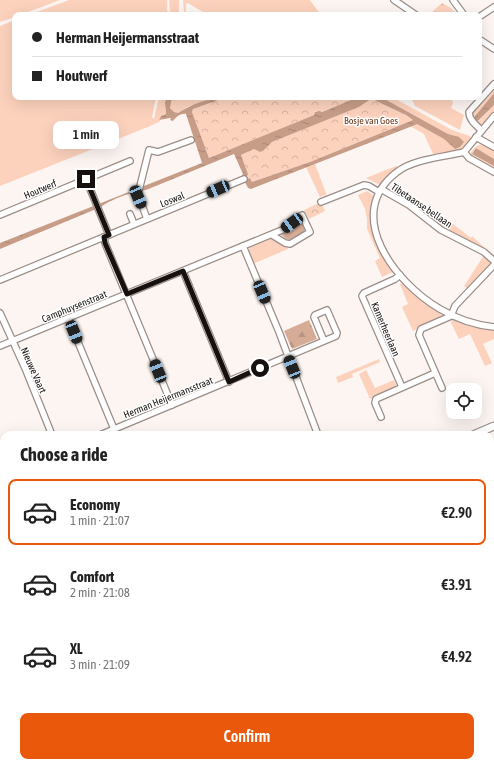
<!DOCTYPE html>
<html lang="en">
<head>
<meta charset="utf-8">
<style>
	:root { --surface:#fff; --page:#f6f6f6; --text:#222; --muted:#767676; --line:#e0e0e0; --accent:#ea580c }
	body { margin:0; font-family:"Asap Condensed",sans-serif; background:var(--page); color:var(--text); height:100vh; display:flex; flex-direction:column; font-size:15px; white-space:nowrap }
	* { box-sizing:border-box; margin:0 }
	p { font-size:13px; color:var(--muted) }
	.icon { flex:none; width:22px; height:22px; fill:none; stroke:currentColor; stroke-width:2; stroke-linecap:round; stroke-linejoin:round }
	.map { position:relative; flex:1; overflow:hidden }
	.sheet { position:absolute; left:0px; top:431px; width:494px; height:336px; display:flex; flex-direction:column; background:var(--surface); border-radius:12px 12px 0 0; box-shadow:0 4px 16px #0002 }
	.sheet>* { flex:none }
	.guide { position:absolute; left:12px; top:12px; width:470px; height:88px; border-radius:8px; box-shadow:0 4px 16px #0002; display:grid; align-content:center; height:88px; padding:0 20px; background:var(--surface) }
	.fabs { position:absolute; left:446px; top:383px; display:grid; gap:8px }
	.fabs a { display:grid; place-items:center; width:36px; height:36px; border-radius:8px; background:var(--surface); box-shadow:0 4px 16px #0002; font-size:20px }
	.end { position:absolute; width:18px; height:18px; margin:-9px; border:5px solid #16110f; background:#fff; box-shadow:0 0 0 2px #fff }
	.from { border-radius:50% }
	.bubble { position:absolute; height:28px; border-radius:8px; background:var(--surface); box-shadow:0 4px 16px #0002; font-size:13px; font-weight:600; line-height:28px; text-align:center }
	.car { position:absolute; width:12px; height:24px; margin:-12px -6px; border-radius:5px; box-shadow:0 0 3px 1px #0007; background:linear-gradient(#222 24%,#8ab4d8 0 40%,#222 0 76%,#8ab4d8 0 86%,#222 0) }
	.guide b { display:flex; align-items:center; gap:14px; height:38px; font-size:15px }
	.guide b+b { border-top:1px solid var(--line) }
	.guide i { width:10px; height:10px; background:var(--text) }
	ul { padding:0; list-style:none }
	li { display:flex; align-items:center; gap:12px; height:66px; margin:0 8px 6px; padding:0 12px; border:2px solid transparent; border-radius:8px }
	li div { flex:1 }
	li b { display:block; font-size:15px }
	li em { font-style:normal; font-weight:600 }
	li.on { border-color:var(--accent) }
	li>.icon { width:36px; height:36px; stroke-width:1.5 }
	h2 { padding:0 20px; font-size:18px; line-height:48px }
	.cta { display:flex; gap:8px; margin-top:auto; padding:8px 20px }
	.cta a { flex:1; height:46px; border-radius:8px; background:var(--accent); color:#fff; font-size:16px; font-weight:600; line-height:46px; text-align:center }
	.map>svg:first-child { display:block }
	.grass { fill:#fcd2bd }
	.forest { fill:url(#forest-firs) }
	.park { fill:url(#park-crowns) }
	.water { fill:url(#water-ripples) }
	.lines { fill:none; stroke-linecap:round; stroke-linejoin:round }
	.minor-casing { stroke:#9b8e88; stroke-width:8 }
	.tertiary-casing { stroke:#9b8e88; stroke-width:9 }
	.minor { stroke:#fff; stroke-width:5.5 }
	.tertiary { stroke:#fff; stroke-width:7 }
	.route { stroke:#16110f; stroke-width:5 }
	.labels { text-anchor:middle; stroke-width:3; stroke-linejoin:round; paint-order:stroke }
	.park-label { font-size:10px; fill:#6d3719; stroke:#fff }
	.street-label { font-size:10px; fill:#16110f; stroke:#fff }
</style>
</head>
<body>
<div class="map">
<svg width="494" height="767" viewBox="0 0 494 767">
	<defs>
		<pattern id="forest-firs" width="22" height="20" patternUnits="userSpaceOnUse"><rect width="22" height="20" fill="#d6ac97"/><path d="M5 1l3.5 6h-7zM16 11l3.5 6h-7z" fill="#b79381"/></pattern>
		<pattern id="park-crowns" width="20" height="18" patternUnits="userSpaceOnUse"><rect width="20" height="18" fill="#fcd2bd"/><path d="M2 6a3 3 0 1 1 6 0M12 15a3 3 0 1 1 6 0" fill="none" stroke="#d7b3a1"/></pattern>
		<pattern id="water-ripples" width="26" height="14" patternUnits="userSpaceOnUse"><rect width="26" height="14" fill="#c79d88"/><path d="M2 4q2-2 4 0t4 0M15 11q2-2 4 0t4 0" fill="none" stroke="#aa8674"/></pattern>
	</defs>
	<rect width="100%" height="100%" fill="#fdf5f1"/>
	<!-- grass -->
	<g class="grass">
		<path d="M 0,0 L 60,0 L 20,15 L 15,15 L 15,17 L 0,22 Z"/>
		<path d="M 69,0 L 167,0 L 167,11 L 170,12 L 169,0 L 179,0 L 179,15 L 29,15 Z"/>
		<path d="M 183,0 L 310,0 L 318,11 L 324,15 L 208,15 L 188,3 L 186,4 L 186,15 L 184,15 Z"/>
		<path d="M 15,20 L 15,97 L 156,97 L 152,117 L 154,119 L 159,97 L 168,97 L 165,109 L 166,114 L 161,116 L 159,120 L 161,121 L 148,127 L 0,186 L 0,26 Z"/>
		<path d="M 494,86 L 494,93 L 474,117 L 479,121 L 494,105 L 494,112 L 482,126 L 478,126 L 475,122 L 471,113 Z"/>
		<path d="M 172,97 L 216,97 L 187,107 L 178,113 L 174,112 L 170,108 Z"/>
		<path d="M 381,97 L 392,97 L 452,130 L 470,136 L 472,139 C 459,154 452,152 434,156 L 424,134 L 410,126 L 417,124 L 444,139 L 455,149 L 458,138 L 448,134 Z"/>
		<path d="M 411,97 L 438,97 L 443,99 L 444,97 L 451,97 L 453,103 L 451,108 L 464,115 L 460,130 L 415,106 Z"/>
		<path d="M 483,144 L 494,151 L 494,159 L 476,148 L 472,154 L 494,166 L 494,170 L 470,156 L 470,154 C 473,149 476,145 483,144 Z"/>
		<path d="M 314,163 L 315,164 L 327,196 L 324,195 L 320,197 L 306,167 Z"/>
		<path d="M 396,166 L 398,167 L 380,185 L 366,178 Z"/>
		<path d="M 396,185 L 421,204 L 417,209 L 391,192 Z"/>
		<path d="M 367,191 L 374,196 C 365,227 375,245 392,270 L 393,272 L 382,277 L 375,261 L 380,258 L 367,229 L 367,219 L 365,209 L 358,195 Z"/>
		<path d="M 421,207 L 453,224 L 471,238 L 472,236 L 486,249 L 484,251 L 442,229 L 419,210 Z"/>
		<path d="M 272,238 L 287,247 L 288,249 L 253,264 L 248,252 L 250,247 Z"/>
		<path d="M 484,255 L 491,260 L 491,265 L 468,289 L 464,286 Z"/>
		<path d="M 403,283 L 420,299 L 439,312 L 442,316 L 413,331 L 402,307 L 408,304 L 400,284 Z"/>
		<path d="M 452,320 L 472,327 L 494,330 L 494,339 L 483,344 L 492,363 L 485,366 L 470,334 L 459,339 L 451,323 L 451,321 Z"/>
		<path d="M 379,359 L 380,362 L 352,374 L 353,377 L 338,383 L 336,377 Z"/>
		<path d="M 366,370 L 375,388 L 394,380 L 397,387 L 370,399 L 359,374 Z"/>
		<path d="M 55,763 L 104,763 L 106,767 L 51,767 L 51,766 Z"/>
	</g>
	<!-- forest -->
	<g class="forest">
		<path d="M 300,220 L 305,228 L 304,233 L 289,240 L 285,238 L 281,234 L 297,222 Z"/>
		<path d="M 309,320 L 317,339 L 292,349 L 284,331 Z"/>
	</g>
	<!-- park -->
	<g class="park">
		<path d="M 442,3 L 451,8 L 458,15 L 433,15 L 432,14 L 433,11 Z"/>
		<path d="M 227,97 L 239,97 L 241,100 L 244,97 L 358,97 L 321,112 L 315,111 L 314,115 L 209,158 L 192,112 L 193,109 Z"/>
		<path d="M 368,97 L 374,97 L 376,101 L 406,115 L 413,120 L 310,162 L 252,182 L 250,178 L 248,179 L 247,175 L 248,174 L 241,155 L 254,149 L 260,152 L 263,151 L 272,142 L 359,107 L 369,98 Z"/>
		<path d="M 321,202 L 325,211 L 309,219 L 304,210 Z"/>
	</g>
	<!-- water -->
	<g class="water">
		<path d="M 494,93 L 494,105 L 478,121 L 475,119 L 475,116 Z"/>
		<path d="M 167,97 L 172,97 L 170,108 L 174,112 L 178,113 C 192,104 210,97 227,97 L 193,109 L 192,112 L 209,158 L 314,115 L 315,112 L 319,111 L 322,112 L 358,97 L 368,97 L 369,100 L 359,107 L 272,142 L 263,151 L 260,152 L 254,149 L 241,155 L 248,174 L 247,176 L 248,179 L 250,178 L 252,182 L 310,162 L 413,120 L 406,115 L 376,101 L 373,98 L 374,97 L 381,97 L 448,134 L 459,137 L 464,142 L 460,147 L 455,149 L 444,139 L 417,124 L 415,125 L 251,189 L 248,188 L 242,176 L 243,174 L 234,154 L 146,190 C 134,191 109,200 101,207 L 0,249 L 0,243 L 202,163 L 186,114 C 181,113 176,117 173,121 L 170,120 L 171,118 L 170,118 L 159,120 L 161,116 L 166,114 L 165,103 Z"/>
		<path d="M 476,148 L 494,159 L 494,166 L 472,154 Z"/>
	</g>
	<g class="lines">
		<defs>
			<g id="minor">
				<path d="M 394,0 L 416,15"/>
				<path d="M 453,0 L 464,15"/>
				<path d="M 479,17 L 494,7"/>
				<path d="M 479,39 L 494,49"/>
				<path d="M 481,130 C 476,125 469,120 469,112 L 494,84"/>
				<path d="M 476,137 L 494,147"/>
				<path d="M 464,152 C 444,157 414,159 397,172 C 342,214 395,283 440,309 C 457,319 474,325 494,327"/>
				<path d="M 464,152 L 494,116"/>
				<path d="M 464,152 L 469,158 L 494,172"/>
				<path d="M 86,179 L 109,235"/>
				<path d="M 381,189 L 409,205 L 441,230 L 484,252 L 494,261"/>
				<path d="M 321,202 L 364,185 L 369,186 L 379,192"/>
				<path d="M 130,214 L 134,224"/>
				<path d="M 0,215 L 130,161"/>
				<path d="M 147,219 L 138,194 L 149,150 L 158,152 L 191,140"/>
				<path d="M 272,235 L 285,243 L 290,244 L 310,232 L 302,215 L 282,230 L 243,246 L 279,332 L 318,435"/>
				<path d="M 104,237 L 105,243 L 172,405"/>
				<path d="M 183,271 L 229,382"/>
				<path d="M 400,275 L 395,279 L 364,293 L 362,296 L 402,387"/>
				<path d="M 0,280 L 244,179"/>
				<path d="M 0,313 L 25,368 L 52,435"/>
				<path d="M 68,318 L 114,429"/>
				<path d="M 0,346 L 243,246"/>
				<path d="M 442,388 L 419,335 L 421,329 L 451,316 L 455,306 L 494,265"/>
				<path d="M 381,417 L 375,403 L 376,399 L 435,373"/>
				<path d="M 100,435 L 336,336 L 337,333 L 327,310 L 315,315 L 314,317 L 324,341"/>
				<path d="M 490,523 L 494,521"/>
				<path d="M 490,580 L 494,578"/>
				<path d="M 490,627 L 494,636"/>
				<path d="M 490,664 L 494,662"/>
				<path d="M 490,730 L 494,728"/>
				<path d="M 110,763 L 111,767"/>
				<path d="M 198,763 L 199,767"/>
				<path d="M 455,763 L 456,767"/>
				<path d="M 240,767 L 249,763"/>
				<path d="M 438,767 L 447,763"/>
			</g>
			<g id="tertiary">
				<path d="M 473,435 L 494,426"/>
				<path d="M 0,571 L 4,572"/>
				<path d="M 0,703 L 4,710"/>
				<path d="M 0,731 L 4,738"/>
				<path d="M 20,763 L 22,767"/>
				<path d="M 36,763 L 39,767"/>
			</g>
		</defs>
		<!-- minor casing -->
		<use href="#minor" class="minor-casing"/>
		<!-- tertiary casing -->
		<use href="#tertiary" class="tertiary-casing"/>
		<!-- minor -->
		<use href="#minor" class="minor"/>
		<!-- tertiary -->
		<use href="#tertiary" class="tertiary"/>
	</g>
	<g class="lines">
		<!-- route -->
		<path class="route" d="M 86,179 L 109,235 L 104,237 L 105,243 L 127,294 L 183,271 L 229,382 L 260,368"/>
	</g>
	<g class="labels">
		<!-- park labels -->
		<g class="park-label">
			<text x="371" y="124">Bosje van Goes</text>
		</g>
		<!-- street labels -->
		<g class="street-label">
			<text transform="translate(40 189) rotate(-23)" y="4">Houtwerf</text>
			<text transform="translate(172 199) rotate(-22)" y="4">Loswal</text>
			<text transform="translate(422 205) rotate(34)" y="4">Tibetaanse bellaan</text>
			<text transform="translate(74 306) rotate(-22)" y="4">Camphuysenstraat</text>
			<text transform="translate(386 329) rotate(67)" y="4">Kamerheerlaan</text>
			<text transform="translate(34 370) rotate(66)" y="4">Nieuwe Vaart</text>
			<text transform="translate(168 397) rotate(-22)" y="4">Herman Heijermansstraat</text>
		</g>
	</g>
</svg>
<div class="fabs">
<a><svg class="icon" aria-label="locate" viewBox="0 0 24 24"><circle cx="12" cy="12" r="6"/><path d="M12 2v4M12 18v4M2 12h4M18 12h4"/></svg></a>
</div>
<i class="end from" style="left:260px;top:368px"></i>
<i class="end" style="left:86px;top:179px"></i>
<div class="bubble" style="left:53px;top:121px;width:66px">1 min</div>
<i class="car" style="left:218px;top:189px;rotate:247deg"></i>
<i class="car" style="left:138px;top:197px;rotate:157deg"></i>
<i class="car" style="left:292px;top:223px;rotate:234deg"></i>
<i class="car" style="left:262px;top:292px;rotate:157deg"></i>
<i class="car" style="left:74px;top:332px;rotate:158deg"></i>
<i class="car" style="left:292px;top:367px;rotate:338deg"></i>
<i class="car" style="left:158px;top:371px;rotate:338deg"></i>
<div class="guide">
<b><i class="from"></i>Herman Heijermansstraat</b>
<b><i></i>Houtwerf</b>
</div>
<section class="sheet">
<h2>Choose a ride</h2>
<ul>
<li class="on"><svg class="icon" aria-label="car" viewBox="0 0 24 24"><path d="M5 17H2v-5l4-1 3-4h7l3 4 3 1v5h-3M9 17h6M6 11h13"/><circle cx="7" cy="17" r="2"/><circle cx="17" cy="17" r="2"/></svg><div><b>Economy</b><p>1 min · 21:07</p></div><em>€2.90</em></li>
<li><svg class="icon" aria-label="car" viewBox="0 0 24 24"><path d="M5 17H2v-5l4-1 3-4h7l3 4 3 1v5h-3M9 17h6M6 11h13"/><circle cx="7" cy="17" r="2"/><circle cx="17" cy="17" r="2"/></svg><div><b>Comfort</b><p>2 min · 21:08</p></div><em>€3.91</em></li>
<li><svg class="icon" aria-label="car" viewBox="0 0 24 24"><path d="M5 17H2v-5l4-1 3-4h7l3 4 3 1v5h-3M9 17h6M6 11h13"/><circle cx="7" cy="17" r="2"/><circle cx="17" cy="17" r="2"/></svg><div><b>XL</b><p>3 min · 21:09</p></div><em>€4.92</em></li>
</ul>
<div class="cta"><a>Confirm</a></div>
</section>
</div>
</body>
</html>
